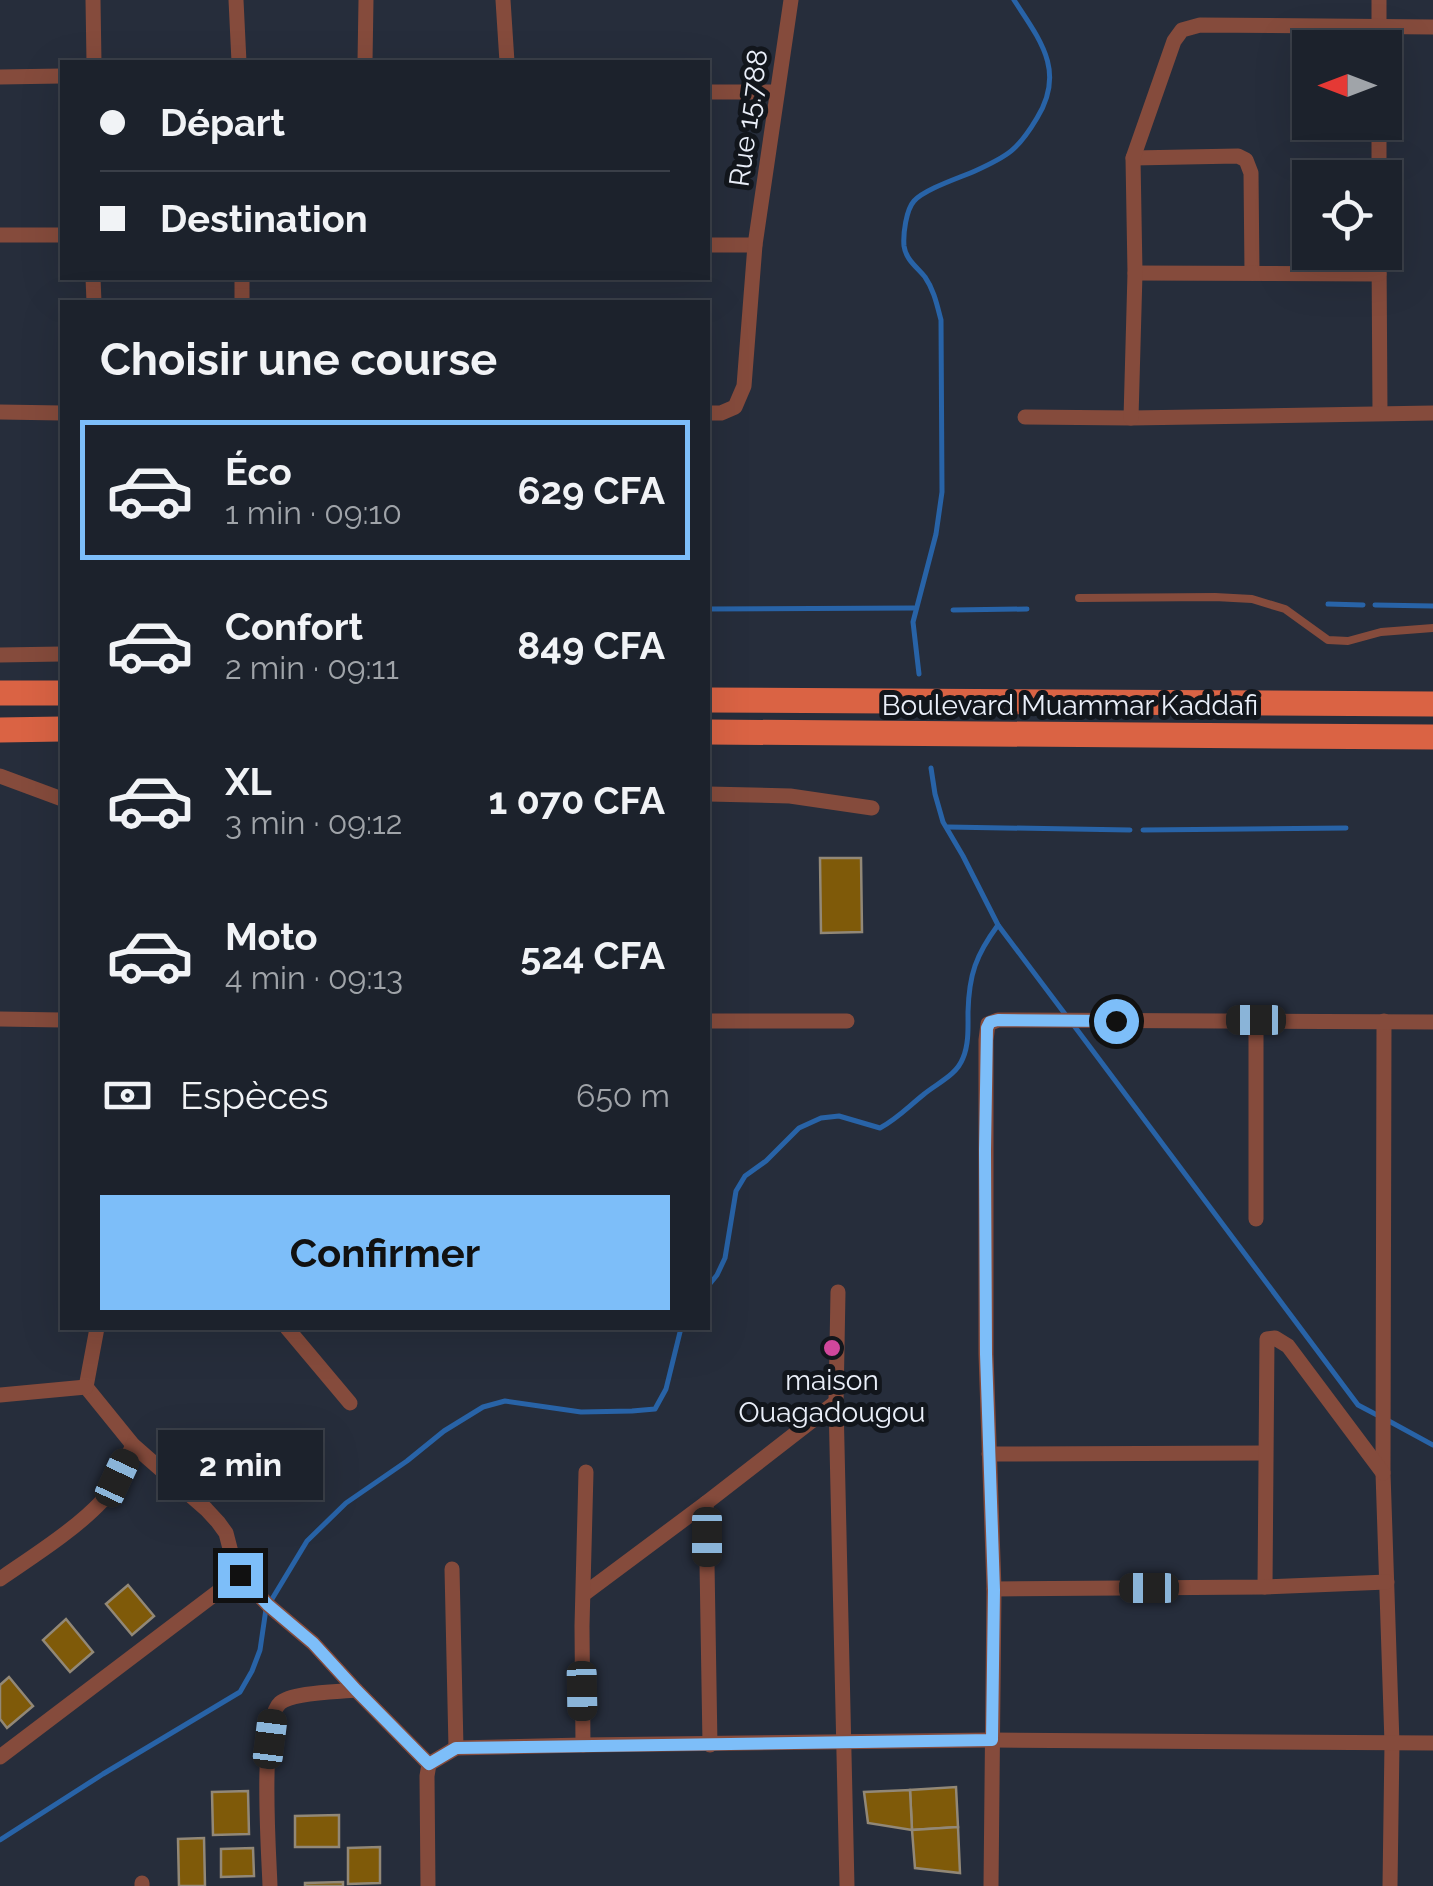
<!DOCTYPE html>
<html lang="fr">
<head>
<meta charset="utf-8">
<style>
	:root { --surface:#1c222c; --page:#292f38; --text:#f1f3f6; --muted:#a0a4a9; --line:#3a3f48; --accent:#7dbef9 }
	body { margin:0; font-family:Raleway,sans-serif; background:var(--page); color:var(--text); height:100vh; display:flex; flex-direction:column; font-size:38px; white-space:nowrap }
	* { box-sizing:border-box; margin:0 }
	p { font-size:32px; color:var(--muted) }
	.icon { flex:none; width:55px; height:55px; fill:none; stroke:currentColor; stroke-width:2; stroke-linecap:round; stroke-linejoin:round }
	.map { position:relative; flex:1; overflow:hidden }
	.side { position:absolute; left:60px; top:300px; width:650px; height:1030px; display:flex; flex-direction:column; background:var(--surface); border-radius:0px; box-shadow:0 10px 40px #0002,0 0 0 2px var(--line) }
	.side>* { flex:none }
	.guide { position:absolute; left:60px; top:60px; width:650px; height:220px; border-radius:0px; box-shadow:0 10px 40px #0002,0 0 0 2px var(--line); display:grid; align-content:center; height:220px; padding:0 40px; background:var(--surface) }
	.needle { width:65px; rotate:270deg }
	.controls { position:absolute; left:1292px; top:30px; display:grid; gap:20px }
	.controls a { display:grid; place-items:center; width:110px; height:110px; border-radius:0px; background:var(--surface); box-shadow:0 10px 40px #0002,0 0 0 2px var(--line); font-size:50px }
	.end { position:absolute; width:45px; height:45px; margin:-22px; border:12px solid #7dbef9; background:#111; box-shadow:0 0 0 5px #111 }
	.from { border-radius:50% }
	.bubble { position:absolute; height:70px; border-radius:0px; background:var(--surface); box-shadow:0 10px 40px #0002,0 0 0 2px var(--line); font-size:32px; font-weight:700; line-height:70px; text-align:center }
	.car { position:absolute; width:30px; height:60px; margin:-30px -15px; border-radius:12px; box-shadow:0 0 8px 2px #0007; background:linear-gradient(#222 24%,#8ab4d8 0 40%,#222 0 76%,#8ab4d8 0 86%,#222 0) }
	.guide b { display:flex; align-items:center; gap:35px; height:95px; font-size:38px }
	.guide b+b { border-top:2px solid var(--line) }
	.guide i { width:25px; height:25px; background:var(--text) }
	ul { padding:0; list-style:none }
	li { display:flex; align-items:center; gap:30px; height:140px; margin:0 20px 15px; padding:0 20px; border:5px solid transparent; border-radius:0px }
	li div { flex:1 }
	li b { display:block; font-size:38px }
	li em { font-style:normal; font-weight:700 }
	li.on { border-color:var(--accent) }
	li>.icon { width:90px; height:90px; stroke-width:1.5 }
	h2 { padding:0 40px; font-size:45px; line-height:120px }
	.pay { display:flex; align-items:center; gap:25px; height:110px; padding:0 40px; font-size:38px }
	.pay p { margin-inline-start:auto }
	.cta { display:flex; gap:20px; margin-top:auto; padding:20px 40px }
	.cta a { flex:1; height:115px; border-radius:0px; background:var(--accent); color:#111; font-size:40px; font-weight:700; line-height:115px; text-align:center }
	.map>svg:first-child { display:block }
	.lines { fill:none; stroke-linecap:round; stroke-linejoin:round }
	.stream { stroke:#2863a7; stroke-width:5 }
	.building { fill:#7f5a09; stroke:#928877; stroke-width:2.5 }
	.service { stroke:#854b3c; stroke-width:8 }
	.minor { stroke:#854b3c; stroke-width:15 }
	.primary { stroke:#da6344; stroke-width:25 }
	.route { stroke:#7dbef9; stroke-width:12 }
	.hotel-dot { fill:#d1479c; stroke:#12161c; stroke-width:4 }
	.labels { text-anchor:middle; stroke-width:10; stroke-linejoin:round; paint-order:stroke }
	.street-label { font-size:28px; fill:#eaeff9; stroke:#12161c }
	.poi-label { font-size:28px; fill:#eaeff9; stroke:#12161c }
</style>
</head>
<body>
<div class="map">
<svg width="1433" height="1886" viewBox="0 0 1433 1886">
	<rect width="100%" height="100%" fill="#262d3b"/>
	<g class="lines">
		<!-- stream -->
		<g class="stream">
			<path d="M 1328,604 L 1363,605"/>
			<path d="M 1375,605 L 1433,606"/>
			<path d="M 708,609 L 914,608"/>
			<path d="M 953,610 L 1027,609"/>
			<path d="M 919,674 L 913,622 L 936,534 L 942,492 L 941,320 C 937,305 934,290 925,277 C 917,267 906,260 904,246 C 903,234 906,210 914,201 C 925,189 959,178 975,171 C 1008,156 1018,150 1037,118 C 1066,71 1040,40 1014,0"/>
			<path d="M 931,768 L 935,794 L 943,822 L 963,856 L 998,925 L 1065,1014"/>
			<path d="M 948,827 L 1130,830"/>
			<path d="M 1143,830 L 1346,828"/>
			<path d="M 1072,1023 L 1358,1405 L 1377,1415"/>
			<path d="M 708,1286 L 717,1275 L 725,1258 L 736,1191 L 745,1176 L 766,1161 L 799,1128 L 821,1118 L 839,1116 L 880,1128 C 897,1119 908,1107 923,1095 C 937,1083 956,1076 963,1058 C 969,1044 968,1027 968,1012 C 969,974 976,955 998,925"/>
			<path d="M 1387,1420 L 1433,1445"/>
			<path d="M 0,1840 L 103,1774 L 240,1692 L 252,1671 L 260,1650 L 266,1609 L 307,1541 L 346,1503 L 407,1461 L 444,1431 L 483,1407 L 505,1401 L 581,1412 L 632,1411 L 655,1409 L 666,1389 L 681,1328"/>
		</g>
	</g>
	<!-- building -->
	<g class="building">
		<path d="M 820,858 L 861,858 L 862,932 L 821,933 Z"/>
		<path d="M 128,1585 L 154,1616 L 132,1635 L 106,1604 Z"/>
		<path d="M 66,1619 L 93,1652 L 70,1672 L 43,1640 Z"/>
		<path d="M 9,1677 L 33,1706 L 7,1728 L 0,1719 L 0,1685 Z"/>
		<path d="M 956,1787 L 958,1827 L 912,1830 L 910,1790 Z"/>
		<path d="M 910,1790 L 912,1830 L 868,1823 L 864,1792 Z"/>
		<path d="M 248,1791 L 249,1834 L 213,1835 L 212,1792 Z"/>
		<path d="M 339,1815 L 339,1847 L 295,1847 L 295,1816 Z"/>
		<path d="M 958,1827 L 960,1873 L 915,1868 L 912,1830 Z"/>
		<path d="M 204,1838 L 205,1886 L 179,1886 L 178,1839 Z"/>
		<path d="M 380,1847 L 380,1883 L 348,1884 L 348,1848 Z"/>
		<path d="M 253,1848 L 254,1876 L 221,1877 L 221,1849 Z"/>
		<path d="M 343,1882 L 343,1886 L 305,1886 L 305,1883 Z"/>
	</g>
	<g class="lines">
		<!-- service -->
		<path class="service" d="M 1079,598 L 1215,597 L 1252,599 L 1285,609 L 1328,640 L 1348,641 L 1381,632 L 1433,628"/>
		<!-- minor -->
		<g class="minor">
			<path d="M 93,0 L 94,62"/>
			<path d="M 236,0 L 239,62"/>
			<path d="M 503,0 L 507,62"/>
			<path d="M 1379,0 L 1379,48"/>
			<path d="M 365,62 L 366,0"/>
			<path d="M 0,77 L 62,76"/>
			<path d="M 708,92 L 777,92"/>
			<path d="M 1379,122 L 1379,178"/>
			<path d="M 1133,158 L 1238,156 L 1246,160 L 1251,173 L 1252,273"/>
			<path d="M 0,235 L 62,235"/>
			<path d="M 708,245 L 755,245"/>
			<path d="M 1379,252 L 1380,413"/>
			<path d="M 1135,273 L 1379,274"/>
			<path d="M 93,278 L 94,302"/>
			<path d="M 242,302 L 242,278"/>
			<path d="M 0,412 L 62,413"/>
			<path d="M 708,413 L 721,413 L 735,407 L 744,386 L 755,245 L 791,0"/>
			<path d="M 1025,417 L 1131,418 L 1433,413"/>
			<path d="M 1131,418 L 1135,273 L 1133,158 L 1174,41 L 1182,30 L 1200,25 L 1433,27"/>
			<path d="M 0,655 L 62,654"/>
			<path d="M 0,776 L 62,799"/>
			<path d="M 708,794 L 790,796 L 872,808"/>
			<path d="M 0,1019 L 62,1020"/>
			<path d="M 708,1021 L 847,1021"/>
			<path d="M 1384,1021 L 1383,1473 L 1392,1743 L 1390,1886"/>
			<path d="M 1256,1219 L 1256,1020"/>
			<path d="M 838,1292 L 836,1402 L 847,1886"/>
			<path d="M 287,1328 L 350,1403"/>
			<path d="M 86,1387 L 133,1445 L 206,1509 L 218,1522 L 226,1533 L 233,1560 L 240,1575 L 268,1605 L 313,1643 L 356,1690 L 429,1764"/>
			<path d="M 86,1387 L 97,1328"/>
			<path d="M 0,1395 L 86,1387"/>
			<path d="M 989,1454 L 1265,1453"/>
			<path d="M 706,1503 L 710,1745"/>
			<path d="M 452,1569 L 456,1748"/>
			<path d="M 0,1579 C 32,1557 76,1529 102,1501 C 116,1485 124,1464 133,1445"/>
			<path d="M 1265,1587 L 1267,1339 L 1275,1338 L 1288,1346 L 1383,1473"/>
			<path d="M 994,1589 L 1265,1587 L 1387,1582"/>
			<path d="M 584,1594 L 706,1503 L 836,1402"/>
			<path d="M 583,1745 L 582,1626 L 586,1472"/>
			<path d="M 0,1757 L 240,1575"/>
			<path d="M 429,1764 L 456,1748 L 583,1745 L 992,1740 L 1433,1743"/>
			<path d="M 142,1883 L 142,1886"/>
			<path d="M 270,1886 C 269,1855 259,1721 280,1703 C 292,1692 338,1692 356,1690"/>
			<path d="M 428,1886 L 427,1776 L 429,1764"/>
			<path d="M 991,1886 L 994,1589 L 986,1354 L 986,1040 L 988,1024 L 998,1020 L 1433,1022"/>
		</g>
		<!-- primary -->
		<g class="primary">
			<path d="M 0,693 L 62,693"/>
			<path d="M 708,700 L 1433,704"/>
			<path d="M 0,730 L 62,729"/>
			<path d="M 708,732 L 1433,737"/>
		</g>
	</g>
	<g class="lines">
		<!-- route -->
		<path class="route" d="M 240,1575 L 268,1605 L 313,1643 L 356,1690 L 429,1764 L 456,1748 L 992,1740 L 994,1590 L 986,1354 L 985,1150 L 987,1028 L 990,1022 L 998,1020 L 1116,1021"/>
	</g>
	<!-- markers -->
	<circle class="hotel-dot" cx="832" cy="1348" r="10"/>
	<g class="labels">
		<!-- street labels -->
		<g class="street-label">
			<text transform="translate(748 118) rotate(-82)" y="10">Rue 15.788</text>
			<text x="1070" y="715">Boulevard Muammar Kaddafi</text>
		</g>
		<!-- poi labels -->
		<g class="poi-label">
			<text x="832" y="1390">maison<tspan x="832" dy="32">Ouagadougou</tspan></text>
		</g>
	</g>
</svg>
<div class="controls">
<a><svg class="needle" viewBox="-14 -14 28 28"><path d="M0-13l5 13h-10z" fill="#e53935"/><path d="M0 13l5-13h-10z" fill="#a0a4a9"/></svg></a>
<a><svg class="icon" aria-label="locate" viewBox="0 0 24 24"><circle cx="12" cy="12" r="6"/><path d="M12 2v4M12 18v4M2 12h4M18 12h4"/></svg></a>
</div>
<i class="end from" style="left:1116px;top:1021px"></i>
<i class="end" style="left:240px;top:1575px"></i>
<div class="bubble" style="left:158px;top:1430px;width:165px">2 min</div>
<i class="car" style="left:1256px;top:1020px;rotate:270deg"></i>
<i class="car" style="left:117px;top:1478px;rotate:25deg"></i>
<i class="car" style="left:707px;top:1537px;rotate:180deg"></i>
<i class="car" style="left:1149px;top:1588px;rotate:270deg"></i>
<i class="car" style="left:582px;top:1691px;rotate:179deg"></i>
<i class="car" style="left:270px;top:1739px;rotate:7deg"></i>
<div class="guide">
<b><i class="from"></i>Départ</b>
<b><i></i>Destination</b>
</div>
<section class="side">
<h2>Choisir une course</h2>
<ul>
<li class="on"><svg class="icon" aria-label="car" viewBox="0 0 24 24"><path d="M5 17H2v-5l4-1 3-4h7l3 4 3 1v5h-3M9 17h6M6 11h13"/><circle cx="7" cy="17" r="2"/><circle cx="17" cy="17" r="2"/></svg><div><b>Éco</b><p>1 min · 09:10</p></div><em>629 CFA</em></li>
<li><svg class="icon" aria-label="car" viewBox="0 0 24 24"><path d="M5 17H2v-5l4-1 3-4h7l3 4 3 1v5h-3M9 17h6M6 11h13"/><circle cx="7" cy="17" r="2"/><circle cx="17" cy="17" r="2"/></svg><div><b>Confort</b><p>2 min · 09:11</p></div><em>849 CFA</em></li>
<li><svg class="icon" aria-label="car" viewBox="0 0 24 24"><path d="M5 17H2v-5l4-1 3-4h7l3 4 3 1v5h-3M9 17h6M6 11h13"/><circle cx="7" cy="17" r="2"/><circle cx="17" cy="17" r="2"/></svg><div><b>XL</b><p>3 min · 09:12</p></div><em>1 070 CFA</em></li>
<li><svg class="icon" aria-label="car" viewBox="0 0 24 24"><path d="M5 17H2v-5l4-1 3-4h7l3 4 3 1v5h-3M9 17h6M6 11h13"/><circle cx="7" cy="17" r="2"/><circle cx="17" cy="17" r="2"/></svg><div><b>Moto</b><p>4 min · 09:13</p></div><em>524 CFA</em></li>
</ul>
<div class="pay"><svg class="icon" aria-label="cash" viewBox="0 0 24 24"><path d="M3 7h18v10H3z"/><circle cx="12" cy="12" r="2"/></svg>Espèces<p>650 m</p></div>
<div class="cta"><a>Confirmer</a></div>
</section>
</div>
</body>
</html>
